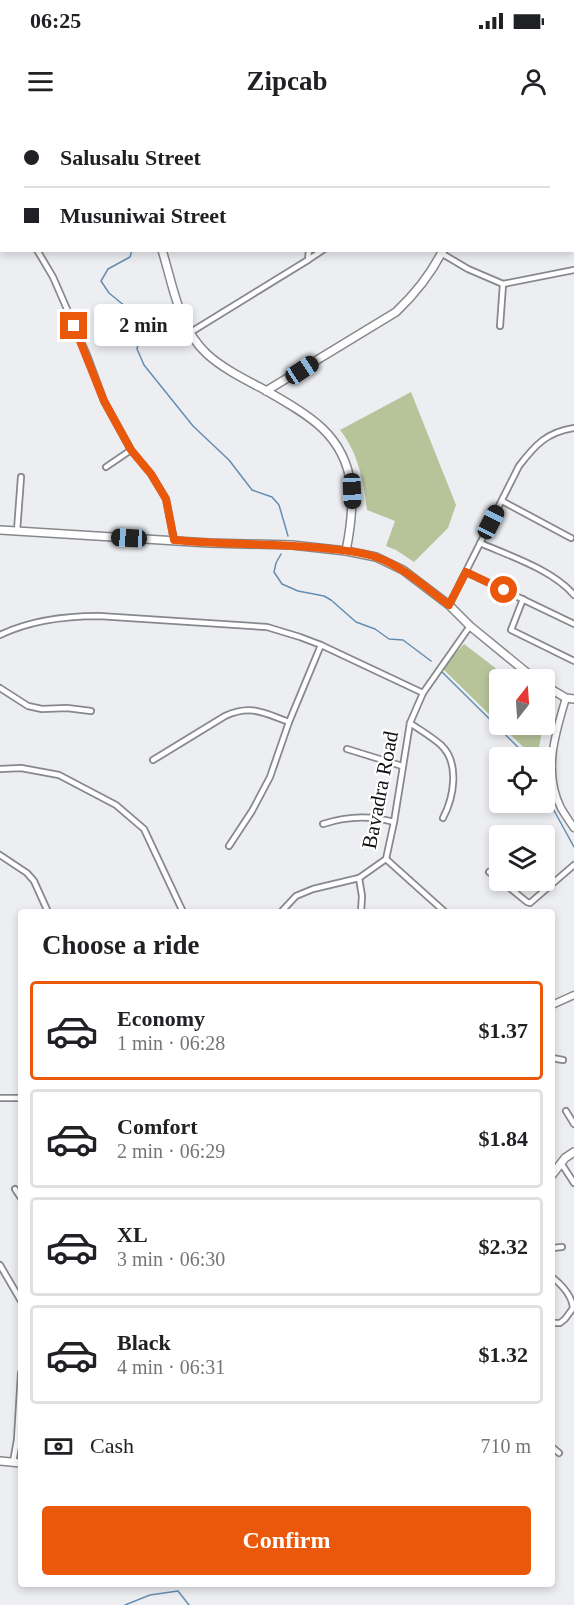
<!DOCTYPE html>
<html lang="en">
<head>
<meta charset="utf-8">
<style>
	:root { --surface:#fff; --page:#f2f2f2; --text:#202124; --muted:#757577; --line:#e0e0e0; --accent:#ea580c }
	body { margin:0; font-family:Georgia,serif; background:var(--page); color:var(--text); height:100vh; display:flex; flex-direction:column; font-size:22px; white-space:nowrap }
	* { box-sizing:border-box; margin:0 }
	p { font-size:20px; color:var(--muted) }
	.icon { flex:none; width:33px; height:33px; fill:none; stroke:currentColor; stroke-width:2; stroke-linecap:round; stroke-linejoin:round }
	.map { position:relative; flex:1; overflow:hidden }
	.details { position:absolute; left:18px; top:789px; width:537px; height:678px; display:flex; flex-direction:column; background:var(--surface); border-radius:6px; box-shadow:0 3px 9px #0003 }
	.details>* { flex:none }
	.guide { position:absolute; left:0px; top:0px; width:574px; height:132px; box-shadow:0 3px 9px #0003; display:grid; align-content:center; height:132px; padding:0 24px; background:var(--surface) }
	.needle { width:39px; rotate:17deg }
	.fabs { position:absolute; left:489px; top:549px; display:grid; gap:12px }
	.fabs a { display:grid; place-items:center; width:66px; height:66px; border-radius:6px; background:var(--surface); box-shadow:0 3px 9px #0003; font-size:30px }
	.end { position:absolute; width:27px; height:27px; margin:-14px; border:8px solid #ea580c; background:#fff; box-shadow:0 0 0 3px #fff }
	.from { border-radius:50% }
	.bubble { position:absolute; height:42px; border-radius:6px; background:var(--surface); box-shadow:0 3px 9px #0003; font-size:20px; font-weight:800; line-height:42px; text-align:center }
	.car { position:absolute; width:18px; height:36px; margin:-18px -9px; border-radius:8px; box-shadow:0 0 4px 2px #0007; background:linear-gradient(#222 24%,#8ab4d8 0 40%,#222 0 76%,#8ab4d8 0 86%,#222 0) }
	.guide b { display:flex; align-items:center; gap:21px; height:57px; font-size:22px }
	.guide b+b { border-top:2px solid var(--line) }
	.guide i { width:15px; height:15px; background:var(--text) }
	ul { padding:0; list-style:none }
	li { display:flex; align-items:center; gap:18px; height:99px; margin:0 12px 9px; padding:0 12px; border:3px solid var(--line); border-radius:6px }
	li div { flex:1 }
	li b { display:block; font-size:22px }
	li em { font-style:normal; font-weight:800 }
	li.on { border-color:var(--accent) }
	li>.icon { width:54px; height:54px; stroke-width:1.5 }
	h2 { padding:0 24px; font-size:27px; line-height:72px }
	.pay { display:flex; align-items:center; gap:15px; height:66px; padding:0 24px; font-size:22px }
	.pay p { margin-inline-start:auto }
	.primary-button { display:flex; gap:12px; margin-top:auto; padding:12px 24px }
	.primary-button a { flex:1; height:69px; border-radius:6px; background:var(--accent); color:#fff; font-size:24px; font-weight:800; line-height:69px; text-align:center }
	.status { display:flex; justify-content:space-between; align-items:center; height:42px; padding:0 30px; background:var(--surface); direction:ltr }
	.status svg { height:16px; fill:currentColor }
	header { display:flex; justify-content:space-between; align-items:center; height:78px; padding:0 24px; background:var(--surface); font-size:27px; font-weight:800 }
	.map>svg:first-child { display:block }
	.green { fill:#b7c49a }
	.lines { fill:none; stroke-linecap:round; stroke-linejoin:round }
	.stream { stroke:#638eb3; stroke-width:1.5 }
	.minor-casing { stroke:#87888c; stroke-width:8 }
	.tertiary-casing { stroke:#87888c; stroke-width:9 }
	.secondary-casing { stroke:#87888c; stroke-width:10 }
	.minor { stroke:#fff; stroke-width:4.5 }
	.tertiary { stroke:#fff; stroke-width:6 }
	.secondary { stroke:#fff; stroke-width:7 }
	.route { stroke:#ea580c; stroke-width:8 }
	.labels { text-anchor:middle; stroke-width:4.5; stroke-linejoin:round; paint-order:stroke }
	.street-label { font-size:21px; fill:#0e0e0f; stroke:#fff }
</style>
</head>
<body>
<div class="status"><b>06:25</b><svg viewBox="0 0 49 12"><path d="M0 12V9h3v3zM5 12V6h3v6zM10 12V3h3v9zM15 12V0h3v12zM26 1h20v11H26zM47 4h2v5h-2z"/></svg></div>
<header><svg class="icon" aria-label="menu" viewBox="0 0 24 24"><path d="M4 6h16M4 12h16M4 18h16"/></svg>Zipcab<svg class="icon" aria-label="person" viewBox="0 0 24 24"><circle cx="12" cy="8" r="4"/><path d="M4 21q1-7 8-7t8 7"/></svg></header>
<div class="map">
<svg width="574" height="1485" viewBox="0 0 574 1485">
	<rect width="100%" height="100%" fill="#edeef2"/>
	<!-- green -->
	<g class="green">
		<path d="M 346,0 L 574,0 L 574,3 L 573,2 L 348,2 Z"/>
		<path d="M 411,272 L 456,385 L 448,408 L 414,442 L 396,430 L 386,426 L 395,401 L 367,390 C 364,363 358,332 340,310 Z"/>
		<path d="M 464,524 L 510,559 L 500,560 L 499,604 L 442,548 Z"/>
		<path d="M 500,605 L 541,605 L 541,617 L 537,637 L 534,637 Z"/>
	</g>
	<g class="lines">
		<!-- stream -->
		<g class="stream">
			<path d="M 33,0 L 34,2"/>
			<path d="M 132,130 L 130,137 L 108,149 L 101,161 L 109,173 L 137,196 L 142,205 L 137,229 L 144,245 L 193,306 L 229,340 L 252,370 L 272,377 L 279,385 L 288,416"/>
			<path d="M 281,434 L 276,443 L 274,452 L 282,464 L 298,471 L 324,476 L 331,480 L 356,502 L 375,509 L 389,519 L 403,520 L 431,541"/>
			<path d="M 441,551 L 529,638"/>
			<path d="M 544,662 L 551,685 L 574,727"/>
			<path d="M 125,1485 L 150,1475 L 178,1471 L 189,1485"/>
		</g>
		<defs>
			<g id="minor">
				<path d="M 0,78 L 2,80"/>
				<path d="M 37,130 L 53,157 L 87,235 L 104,281 L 131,330 L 151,354 L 166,379 L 174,420"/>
				<path d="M 441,133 L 468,149 L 503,164 L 574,150"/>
				<path d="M 308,140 L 323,130"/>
				<path d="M 500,206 L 503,164"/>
				<path d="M 191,212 L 308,140 L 309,130"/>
				<path d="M 106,347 L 131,330"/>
				<path d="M 502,381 L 571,418"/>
				<path d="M 17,411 L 21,357"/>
				<path d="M 480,423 C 510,436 553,450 574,475"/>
				<path d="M 466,452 L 574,504"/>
				<path d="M 523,479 L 511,510 L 574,541"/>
				<path d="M 449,485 L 519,346 C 535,325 547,312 574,308"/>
				<path d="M 0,515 C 31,500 65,496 99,496 L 267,507 L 300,517 L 321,525 L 423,573"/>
				<path d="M 0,568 L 28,586 L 42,589 L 67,588 L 91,591"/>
				<path d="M 410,603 C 420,610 432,617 441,625 C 460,643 454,677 443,698"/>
				<path d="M 347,629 L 402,646"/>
				<path d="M 153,640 L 225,596 C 251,584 264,593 289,602"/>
				<path d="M 0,649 L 21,648 L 59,655 L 116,685 L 144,709 L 183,792"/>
				<path d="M 323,704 C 347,696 370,695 394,702"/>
				<path d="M 229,726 L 252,691 L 270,657 L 289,602 L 321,525"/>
				<path d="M 0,735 L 27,753 L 34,761 L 48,792"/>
				<path d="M 386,739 L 445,792"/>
				<path d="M 489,752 L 500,760"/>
				<path d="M 359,758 L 362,776 L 361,792"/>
				<path d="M 500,760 L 527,782 L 530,783 L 574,745"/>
				<path d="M 281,792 L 296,776 L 313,769 L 359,758 L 386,739 L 394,702 L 410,603 L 423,573 L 470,506"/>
				<path d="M 552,938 L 563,940"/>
				<path d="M 0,978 L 21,978"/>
				<path d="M 566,991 L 574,1004"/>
				<path d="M 561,1043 L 574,1063"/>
				<path d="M 15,1069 L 21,1078"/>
				<path d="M 552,1128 L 562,1127"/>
				<path d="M 0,1145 L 21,1181"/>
				<path d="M 552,1157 C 562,1165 572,1175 573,1188 L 565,1199 L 560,1203 L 552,1203"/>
				<path d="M 552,1327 L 559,1333"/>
				<path d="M 13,1342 L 17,1320 L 21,1253"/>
			</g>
			<g id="tertiary">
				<path d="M 566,578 C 555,614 543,652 561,688 C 565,695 570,702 574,708"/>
				<path d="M 552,885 L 574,875"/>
			</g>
			<g id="secondary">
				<path d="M 78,0 L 79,2"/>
				<path d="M 573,61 L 574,61"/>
				<path d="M 162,130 C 173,165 179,209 207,234 C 222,248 246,260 265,270 C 284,281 306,293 322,308 C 358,342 355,386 346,431"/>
				<path d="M 266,271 L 396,192 C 415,174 431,154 443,130"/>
				<path d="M 0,410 L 209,423 L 292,425 L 346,431 L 376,437 L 403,450 L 449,485 L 470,506 L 536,560"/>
				<path d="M 544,565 L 566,578 L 574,579"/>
				<path d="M 552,1055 L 565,1038 L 574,1032"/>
				<path d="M 0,1341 L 21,1343"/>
			</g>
		</defs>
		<!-- minor casing -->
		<use href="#minor" class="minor-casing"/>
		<!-- tertiary casing -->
		<use href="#tertiary" class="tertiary-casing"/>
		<!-- secondary casing -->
		<use href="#secondary" class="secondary-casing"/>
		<!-- minor -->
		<use href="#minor" class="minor"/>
		<!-- tertiary -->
		<use href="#tertiary" class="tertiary"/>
		<!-- secondary -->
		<use href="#secondary" class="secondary"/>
	</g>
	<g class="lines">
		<!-- route -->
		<path class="route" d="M 74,206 L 104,281 L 131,330 L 151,354 L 166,379 L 174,420 C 223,425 273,423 322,428 C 339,430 359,431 376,437 C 404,447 426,468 449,485 L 466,452 L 504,470"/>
	</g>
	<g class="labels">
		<!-- street labels -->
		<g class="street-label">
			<text transform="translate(380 670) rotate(-79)" y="7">Bavadra Road</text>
		</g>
	</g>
</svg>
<div class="fabs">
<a><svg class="needle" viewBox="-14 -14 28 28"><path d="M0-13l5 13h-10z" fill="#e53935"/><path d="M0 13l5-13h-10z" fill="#757577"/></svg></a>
<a><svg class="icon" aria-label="locate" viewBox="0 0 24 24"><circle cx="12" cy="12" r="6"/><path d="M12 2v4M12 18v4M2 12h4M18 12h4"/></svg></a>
<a><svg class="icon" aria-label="layers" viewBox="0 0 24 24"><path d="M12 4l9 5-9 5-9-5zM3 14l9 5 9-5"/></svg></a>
</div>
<i class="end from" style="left:504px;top:470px"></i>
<i class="end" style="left:74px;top:206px"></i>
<div class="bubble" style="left:94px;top:184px;width:99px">2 min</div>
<i class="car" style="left:302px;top:250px;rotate:57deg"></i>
<i class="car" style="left:352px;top:371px;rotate:178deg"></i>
<i class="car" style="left:491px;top:402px;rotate:27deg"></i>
<i class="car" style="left:129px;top:418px;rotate:273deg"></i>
<div class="guide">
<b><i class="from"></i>Salusalu Street</b>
<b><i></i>Musuniwai Street</b>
</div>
<section class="details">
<h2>Choose a ride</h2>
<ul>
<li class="on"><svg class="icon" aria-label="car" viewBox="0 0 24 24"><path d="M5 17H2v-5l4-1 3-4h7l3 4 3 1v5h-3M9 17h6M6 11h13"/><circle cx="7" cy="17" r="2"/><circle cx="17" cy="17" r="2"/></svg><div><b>Economy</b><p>1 min · 06:28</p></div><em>$1.37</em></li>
<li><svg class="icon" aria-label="car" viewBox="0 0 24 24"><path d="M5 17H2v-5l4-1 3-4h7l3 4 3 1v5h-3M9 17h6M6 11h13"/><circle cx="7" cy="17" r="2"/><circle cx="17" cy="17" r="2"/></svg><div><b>Comfort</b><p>2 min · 06:29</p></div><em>$1.84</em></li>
<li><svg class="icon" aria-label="car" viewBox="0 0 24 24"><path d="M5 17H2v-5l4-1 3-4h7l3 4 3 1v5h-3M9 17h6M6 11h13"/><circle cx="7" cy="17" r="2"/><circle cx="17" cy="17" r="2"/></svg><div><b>XL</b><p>3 min · 06:30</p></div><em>$2.32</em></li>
<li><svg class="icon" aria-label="car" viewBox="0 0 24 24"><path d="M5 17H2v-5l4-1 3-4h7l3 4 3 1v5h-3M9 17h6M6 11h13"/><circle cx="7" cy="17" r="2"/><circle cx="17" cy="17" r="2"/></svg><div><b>Black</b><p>4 min · 06:31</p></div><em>$1.32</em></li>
</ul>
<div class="pay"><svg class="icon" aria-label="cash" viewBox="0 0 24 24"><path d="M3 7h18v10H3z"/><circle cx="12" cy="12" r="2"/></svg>Cash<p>710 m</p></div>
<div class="primary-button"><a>Confirm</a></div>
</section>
</div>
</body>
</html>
